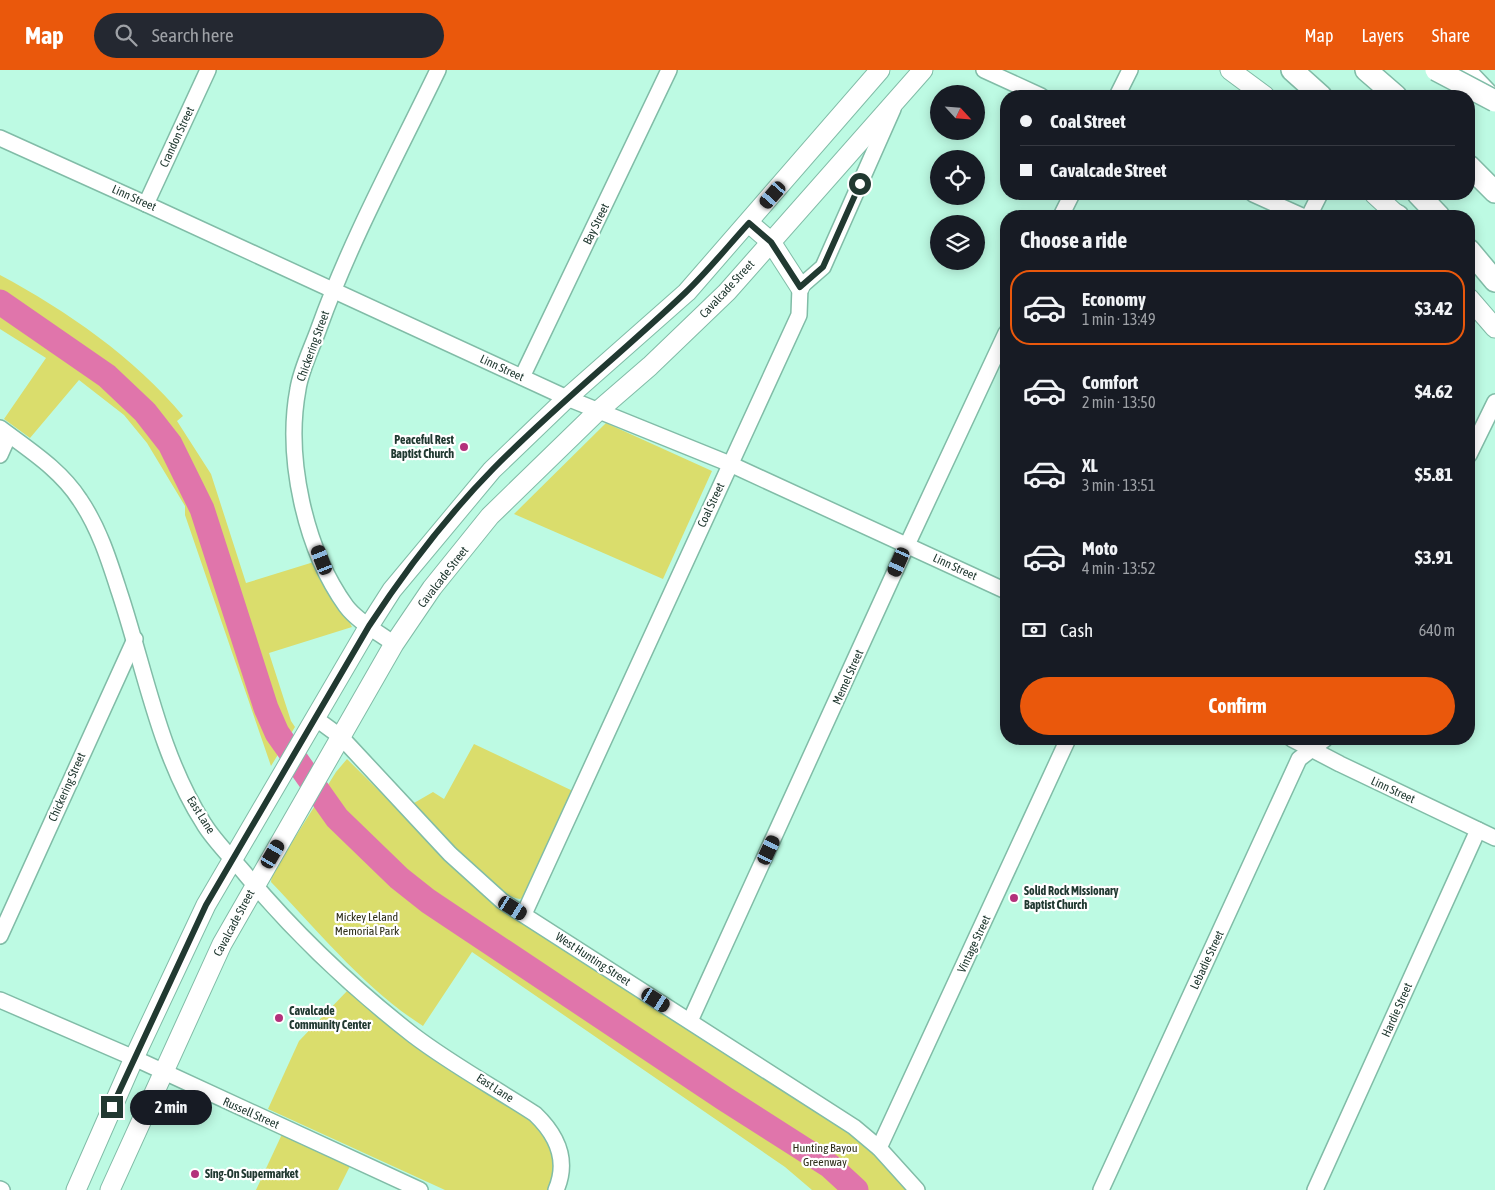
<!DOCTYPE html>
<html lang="en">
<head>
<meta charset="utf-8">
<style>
	:root { --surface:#171b24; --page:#242831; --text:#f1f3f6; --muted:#9ea1a6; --line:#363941; --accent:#ea580c }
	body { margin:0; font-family:"Asap Condensed",sans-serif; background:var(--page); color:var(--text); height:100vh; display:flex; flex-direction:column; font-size:19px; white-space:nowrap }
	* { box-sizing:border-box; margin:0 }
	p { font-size:16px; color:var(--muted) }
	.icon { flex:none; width:28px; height:28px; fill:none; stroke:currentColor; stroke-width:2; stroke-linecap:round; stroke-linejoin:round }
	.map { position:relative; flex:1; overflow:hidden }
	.sheet { position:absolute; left:1000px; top:140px; width:475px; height:535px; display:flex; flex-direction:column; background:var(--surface); border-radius:20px; box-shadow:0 2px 12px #0003 }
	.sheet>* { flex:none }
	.banner { position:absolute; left:1000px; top:20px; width:475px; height:110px; border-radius:20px; box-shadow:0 2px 12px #0003; display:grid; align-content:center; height:110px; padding:0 20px; background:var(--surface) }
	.needle { width:32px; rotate:116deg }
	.controls { position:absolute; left:930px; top:15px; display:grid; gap:10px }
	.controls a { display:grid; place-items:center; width:55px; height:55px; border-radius:50%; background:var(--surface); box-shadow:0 2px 12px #0003; font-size:25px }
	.end { position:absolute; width:22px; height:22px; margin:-11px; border:6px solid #213931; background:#fff; box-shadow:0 0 0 2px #fff }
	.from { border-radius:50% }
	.bubble { position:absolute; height:35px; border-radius:18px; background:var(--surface); box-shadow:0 2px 12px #0003; font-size:16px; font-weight:700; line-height:35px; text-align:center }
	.car { position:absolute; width:15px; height:30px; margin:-15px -8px; border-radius:6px; box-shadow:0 0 4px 1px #0007; background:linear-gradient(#222 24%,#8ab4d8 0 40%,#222 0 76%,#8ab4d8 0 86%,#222 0) }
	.banner b { display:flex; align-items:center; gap:18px; height:48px; font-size:19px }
	.banner b+b { border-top:1px solid var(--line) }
	.banner i { width:12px; height:12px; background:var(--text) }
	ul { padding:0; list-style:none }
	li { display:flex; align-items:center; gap:15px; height:75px; margin:0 10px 8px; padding:0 10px; border:2px solid transparent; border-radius:20px }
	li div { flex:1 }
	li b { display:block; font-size:19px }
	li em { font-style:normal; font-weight:700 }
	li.selected { border-color:var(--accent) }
	li>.icon { width:45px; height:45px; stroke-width:1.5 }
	h2 { padding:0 20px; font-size:22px; line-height:60px }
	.pay { display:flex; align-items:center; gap:12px; height:55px; padding:0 20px; font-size:19px }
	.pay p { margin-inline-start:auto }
	.cta { display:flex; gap:10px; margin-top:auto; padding:10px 20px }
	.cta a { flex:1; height:58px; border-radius:30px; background:var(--accent); color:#fff; font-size:20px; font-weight:700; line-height:58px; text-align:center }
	header { display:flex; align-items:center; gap:30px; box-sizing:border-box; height:70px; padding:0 25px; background:var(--accent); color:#fff }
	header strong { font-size:24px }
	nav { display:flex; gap:28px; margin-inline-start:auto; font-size:18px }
	.search { width:350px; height:45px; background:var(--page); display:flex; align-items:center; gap:12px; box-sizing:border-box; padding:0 18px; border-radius:28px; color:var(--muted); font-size:19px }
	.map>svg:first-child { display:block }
	.green { fill:#dadd6c }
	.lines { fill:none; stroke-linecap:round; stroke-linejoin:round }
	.river { stroke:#e075ab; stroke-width:25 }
	.minor-casing { stroke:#81bca7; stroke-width:18 }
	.major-casing { stroke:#81bca7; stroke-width:21 }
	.highway-casing { stroke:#81bca7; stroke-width:24 }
	.minor { stroke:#fff; stroke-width:15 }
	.major { stroke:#fff; stroke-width:19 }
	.highway { stroke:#fff; stroke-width:21 }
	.highway-bridge-casing { stroke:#81bca7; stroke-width:24; stroke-linecap:butt }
	.highway-bridge { stroke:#fff; stroke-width:21 }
	.route { stroke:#213931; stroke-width:6 }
	.poi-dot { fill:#b3317b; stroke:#fff; stroke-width:2 }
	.labels { text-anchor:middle; stroke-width:4.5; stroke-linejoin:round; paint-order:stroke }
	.street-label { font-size:12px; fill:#213931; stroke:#fff }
	.poi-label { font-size:12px; font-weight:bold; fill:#213931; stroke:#fff; text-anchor:start }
	.park-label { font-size:12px; fill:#2d2d18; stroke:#fff }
</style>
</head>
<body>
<header>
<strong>Map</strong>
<div class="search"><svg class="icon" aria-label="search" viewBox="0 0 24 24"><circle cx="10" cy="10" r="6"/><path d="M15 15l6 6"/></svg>Search here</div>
<nav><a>Map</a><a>Layers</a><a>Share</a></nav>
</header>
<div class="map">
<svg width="1495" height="1120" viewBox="0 0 1495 1120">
	<rect width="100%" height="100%" fill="#bdfae3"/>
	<!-- green -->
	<g class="green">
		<path d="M 0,205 C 67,241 134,287 183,346 L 177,351 L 211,404 L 246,513 L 317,491 L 352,557 L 269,583 L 291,651 L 295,657 L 271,696 L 185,445 L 185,436 L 147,373 L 124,345 L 79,310 L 30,368 L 4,349 L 46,288 L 0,259 Z"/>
		<path d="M 606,353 L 712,401 L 663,509 L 514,444 Z"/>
		<path d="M 474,674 L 575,722 L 528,825 L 520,829 C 494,826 432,754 414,733 L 433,722 L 444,729 Z"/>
		<path d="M 347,689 L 453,794 L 867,1072 L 911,1120 L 812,1120 L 785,1097 L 472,882 L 423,956 C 365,919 319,862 271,812 L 272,804 L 336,702 Z"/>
		<path d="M 348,920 L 529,1047 L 553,1077 L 555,1098 L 550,1120 L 445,1120 L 268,1039 L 299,971 Z"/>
		<path d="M 283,1062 L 352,1092 L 338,1120 L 256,1120 Z"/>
	</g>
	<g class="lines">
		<!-- river -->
		<path class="river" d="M 0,232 L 107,306 L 145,342 L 170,374 L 202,439 L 266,638 L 277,663 L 337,748 L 399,808 L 428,831 L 725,1029 L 830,1096 L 856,1120"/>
		<defs>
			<g id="minor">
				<path d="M 984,0 L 1041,26"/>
				<path d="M 1117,26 L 1130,0"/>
				<path d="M 0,68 L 146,134 L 567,328 L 730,394 L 1006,521"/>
				<path d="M 1253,124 L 1302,146"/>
				<path d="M 146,134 L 208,0"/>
				<path d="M 1061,146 L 1072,124"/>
				<path d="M 1309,146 L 1320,124"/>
				<path d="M 522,307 L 669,0"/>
				<path d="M 0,358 C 29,380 60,399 80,430 C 99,458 109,490 119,521 C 145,599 159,684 204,754 C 215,772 233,789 247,806 C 295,863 354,919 413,965 C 451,994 495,1018 535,1044 C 557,1065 569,1090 556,1120"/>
				<path d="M 0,385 L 9,365"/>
				<path d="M 1469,385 L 1495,332"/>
				<path d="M 394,574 C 379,563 357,551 346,536 C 305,479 285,388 298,319 C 301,299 312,278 319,258 C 351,169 397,85 438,0"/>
				<path d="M 315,648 L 341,667 L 450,784 L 502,831 L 854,1057 L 879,1078 L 917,1120"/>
				<path d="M 1292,669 L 1340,694 L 1495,768"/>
				<path d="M 524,844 L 799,245 L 800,217 L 823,197 L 893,39"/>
				<path d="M 0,866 L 135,569"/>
				<path d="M 0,930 L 134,988 L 420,1120"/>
				<path d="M 690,951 L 907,475 L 1006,263"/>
				<path d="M 879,1078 L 1068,669"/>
				<path d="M 0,1119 L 2,1120"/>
				<path d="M 1101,1120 L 1299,689 L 1325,669"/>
				<path d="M 1315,1120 L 1478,760"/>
			</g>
			<g id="major">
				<path d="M 1230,0 L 1265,26"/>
				<path d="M 1374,124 L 1398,146"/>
				<path d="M 749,153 L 771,172 L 800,217"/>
				<path d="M 1469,228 L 1495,258"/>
				<path d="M 76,1120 L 134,988 L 206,835 L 369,556 L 392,520 L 492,400 L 567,328 L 687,222 L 880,0"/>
				<path d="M 110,1120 L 222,874 L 394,574 L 432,518 L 490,446 L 598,341 L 650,296 L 727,222 L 923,0"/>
			</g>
			<g id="highway">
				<path d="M 1292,0 L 1321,26"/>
				<path d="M 1366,0 L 1396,26"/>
				<path d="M 1464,0 L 1488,25"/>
				<path d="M 1469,96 L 1495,122"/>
				<path d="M 1418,124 L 1439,146"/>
				<path d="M 1396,145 L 1398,146"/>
				<path d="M 1469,180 L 1495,211"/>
			</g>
		</defs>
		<!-- minor casing -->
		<use href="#minor" class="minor-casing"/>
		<!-- major casing -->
		<use href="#major" class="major-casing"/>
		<!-- highway casing -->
		<use href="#highway" class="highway-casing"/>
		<!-- minor -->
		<use href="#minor" class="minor"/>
		<!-- major -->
		<use href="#major" class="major"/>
		<!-- highway -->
		<use href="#highway" class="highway"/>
		<defs>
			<path id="highway-bridge" d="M 1436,0 L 1495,31"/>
		</defs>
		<!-- highway-bridge casing -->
		<use href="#highway-bridge" class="highway-bridge-casing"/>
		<!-- highway-bridge -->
		<use href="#highway-bridge" class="highway-bridge"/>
	</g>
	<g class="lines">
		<!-- route -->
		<path class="route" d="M 112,1037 L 206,835 L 369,556 C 405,501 447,446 493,399 C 554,337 622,283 685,223 C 708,201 728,176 749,153 L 771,172 L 800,217 L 823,197 L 860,114"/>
	</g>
	<!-- markers -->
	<g class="poi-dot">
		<circle cx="464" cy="377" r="5"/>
		<circle cx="1014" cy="828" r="5"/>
		<circle cx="279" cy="948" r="5"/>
		<circle cx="195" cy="1104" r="5"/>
	</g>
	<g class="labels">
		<!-- street labels -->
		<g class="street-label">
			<text transform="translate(177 67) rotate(-65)" y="4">Crandon Street</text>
			<text transform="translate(134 128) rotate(24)" y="4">Linn Street</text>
			<text transform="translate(596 154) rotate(-64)" y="4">Bay Street</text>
			<text transform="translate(727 219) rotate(-47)" y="4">Cavalcade Street</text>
			<text transform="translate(313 276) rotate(-70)" y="4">Chickering Street</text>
			<text transform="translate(502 298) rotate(25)" y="4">Linn Street</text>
			<text transform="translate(711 435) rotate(-65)" y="4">Coal Street</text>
			<text transform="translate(955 497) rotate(25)" y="4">Linn Street</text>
			<text transform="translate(443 507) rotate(-52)" y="4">Cavalcade Street</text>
			<text transform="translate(848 607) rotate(-66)" y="4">Memel Street</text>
			<text transform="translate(67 717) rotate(-66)" y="4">Chickering Street</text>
			<text transform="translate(1393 720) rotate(25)" y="4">Linn Street</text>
			<text transform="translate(201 745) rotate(58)" y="4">East Lane</text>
			<text transform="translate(234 853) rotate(-62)" y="4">Cavalcade Street</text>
			<text transform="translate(974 874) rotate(-65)" y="4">Vintage Street</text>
			<text transform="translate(593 889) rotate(33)" y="4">West Hunting Street</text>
			<text transform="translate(1207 890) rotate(-65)" y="4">Lebadie Street</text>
			<text transform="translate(1397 940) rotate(-66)" y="4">Hardie Street</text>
			<text transform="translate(495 1018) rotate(33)" y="4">East Lane</text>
			<text transform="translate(251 1043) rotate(24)" y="4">Russell Street</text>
		</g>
		<!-- poi labels -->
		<g class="poi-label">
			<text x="454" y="374" text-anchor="end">Peaceful Rest<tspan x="454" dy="14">Baptist Church</tspan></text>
			<text x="1024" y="825">Solid Rock Missionary<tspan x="1024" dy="14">Baptist Church</tspan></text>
			<text x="289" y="945">Cavalcade<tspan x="289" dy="14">Community Center</tspan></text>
			<text x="205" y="1108">Sing-On Supermarket</text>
		</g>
		<!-- park labels -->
		<g class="park-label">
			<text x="367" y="851">Mickey Leland<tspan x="367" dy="14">Memorial Park</tspan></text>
			<text x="825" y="1082">Hunting Bayou<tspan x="825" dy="14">Greenway</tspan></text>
		</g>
	</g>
</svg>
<div class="controls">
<a><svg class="needle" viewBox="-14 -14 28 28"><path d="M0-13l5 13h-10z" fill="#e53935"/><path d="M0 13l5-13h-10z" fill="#9ea1a6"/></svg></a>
<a><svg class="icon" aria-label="locate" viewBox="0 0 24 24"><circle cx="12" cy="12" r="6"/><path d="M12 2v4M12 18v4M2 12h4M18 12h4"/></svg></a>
<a><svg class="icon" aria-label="layers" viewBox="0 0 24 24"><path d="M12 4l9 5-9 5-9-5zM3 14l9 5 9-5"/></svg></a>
</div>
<i class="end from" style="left:860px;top:114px"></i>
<i class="end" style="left:112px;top:1037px"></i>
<div class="bubble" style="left:130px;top:1020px;width:82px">2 min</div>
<i class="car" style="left:773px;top:125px;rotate:221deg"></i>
<i class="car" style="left:322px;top:490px;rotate:339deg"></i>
<i class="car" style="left:899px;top:492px;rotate:204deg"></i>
<i class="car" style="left:769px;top:780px;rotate:25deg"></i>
<i class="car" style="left:273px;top:784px;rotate:30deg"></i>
<i class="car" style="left:513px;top:838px;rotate:122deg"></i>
<i class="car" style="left:656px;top:930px;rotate:123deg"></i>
<div class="banner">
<b><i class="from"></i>Coal Street</b>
<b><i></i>Cavalcade Street</b>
</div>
<section class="sheet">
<h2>Choose a ride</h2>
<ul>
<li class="selected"><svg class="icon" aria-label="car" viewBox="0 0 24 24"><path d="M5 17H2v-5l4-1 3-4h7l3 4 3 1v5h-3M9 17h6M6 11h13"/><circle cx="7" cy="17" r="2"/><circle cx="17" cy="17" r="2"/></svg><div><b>Economy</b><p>1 min · 13:49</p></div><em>$3.42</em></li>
<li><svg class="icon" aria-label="car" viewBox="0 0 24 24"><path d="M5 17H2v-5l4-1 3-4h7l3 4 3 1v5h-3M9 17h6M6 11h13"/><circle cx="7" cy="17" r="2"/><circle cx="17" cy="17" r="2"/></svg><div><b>Comfort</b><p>2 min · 13:50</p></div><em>$4.62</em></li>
<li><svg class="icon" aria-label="car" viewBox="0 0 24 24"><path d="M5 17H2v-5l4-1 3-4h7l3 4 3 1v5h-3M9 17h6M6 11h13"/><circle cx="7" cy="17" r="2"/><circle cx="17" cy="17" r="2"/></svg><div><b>XL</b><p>3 min · 13:51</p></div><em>$5.81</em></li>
<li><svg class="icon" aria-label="car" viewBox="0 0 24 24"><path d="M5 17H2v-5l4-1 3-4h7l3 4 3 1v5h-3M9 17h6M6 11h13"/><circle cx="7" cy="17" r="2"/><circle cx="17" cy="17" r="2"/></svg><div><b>Moto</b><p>4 min · 13:52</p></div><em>$3.91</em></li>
</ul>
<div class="pay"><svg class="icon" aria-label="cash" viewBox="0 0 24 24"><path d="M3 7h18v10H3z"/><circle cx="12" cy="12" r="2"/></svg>Cash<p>640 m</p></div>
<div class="cta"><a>Confirm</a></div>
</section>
</div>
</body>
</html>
